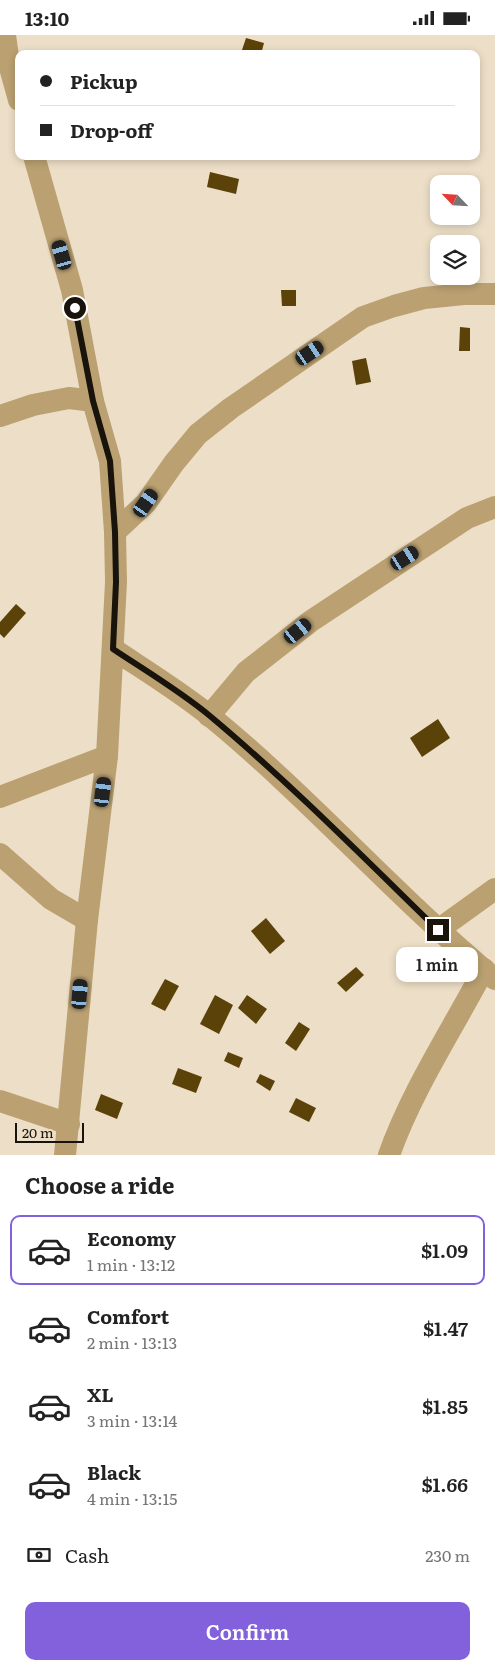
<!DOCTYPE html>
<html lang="en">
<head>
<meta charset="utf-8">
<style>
	:root { --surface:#fff; --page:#f6f6f6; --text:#222; --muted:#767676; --line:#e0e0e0; --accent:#8461dc }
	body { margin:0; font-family:Literata,serif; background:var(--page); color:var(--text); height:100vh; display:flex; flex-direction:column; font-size:19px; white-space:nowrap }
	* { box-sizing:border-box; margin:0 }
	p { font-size:16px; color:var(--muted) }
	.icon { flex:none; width:28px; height:28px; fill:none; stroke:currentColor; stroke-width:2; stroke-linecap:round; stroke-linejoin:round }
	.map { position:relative; height:1120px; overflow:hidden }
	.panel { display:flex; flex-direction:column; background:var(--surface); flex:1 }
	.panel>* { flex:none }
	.top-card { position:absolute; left:15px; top:15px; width:465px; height:110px; border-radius:10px; box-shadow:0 2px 8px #0003; display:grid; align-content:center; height:110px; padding:0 25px; background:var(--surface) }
	.needle { width:32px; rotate:295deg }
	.controls { position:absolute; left:430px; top:140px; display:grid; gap:10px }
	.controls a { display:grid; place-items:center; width:50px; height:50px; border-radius:10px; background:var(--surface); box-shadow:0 2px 8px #0003; font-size:25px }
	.scale { position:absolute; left:15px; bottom:12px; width:69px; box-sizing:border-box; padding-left:5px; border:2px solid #18130b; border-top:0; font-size:14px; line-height:18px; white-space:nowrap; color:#18130b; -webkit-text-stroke:4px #eddfc7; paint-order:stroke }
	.end { position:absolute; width:22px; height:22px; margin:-11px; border:6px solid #18130b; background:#fff; box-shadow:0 0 0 2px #fff }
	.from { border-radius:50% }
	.bubble { position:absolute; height:35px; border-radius:10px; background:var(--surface); box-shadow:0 2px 8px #0003; font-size:16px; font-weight:600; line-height:35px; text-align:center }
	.car { position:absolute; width:15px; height:30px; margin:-15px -8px; border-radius:6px; box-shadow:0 0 4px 1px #0007; background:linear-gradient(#222 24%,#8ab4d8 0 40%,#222 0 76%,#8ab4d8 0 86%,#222 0) }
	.top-card b { display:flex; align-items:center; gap:18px; height:48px; font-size:19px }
	.top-card b+b { border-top:1px solid var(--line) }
	.top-card i { width:12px; height:12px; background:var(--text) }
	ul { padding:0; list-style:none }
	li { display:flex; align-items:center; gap:15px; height:70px; margin:0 10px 8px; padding:0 15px; border:2px solid transparent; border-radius:10px }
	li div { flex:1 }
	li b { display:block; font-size:19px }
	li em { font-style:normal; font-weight:600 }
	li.selected { border-color:var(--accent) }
	li>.icon { width:45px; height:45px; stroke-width:1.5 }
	h2 { padding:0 25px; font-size:22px; line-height:60px }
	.pay { display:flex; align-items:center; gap:12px; height:55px; padding:0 25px; font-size:19px }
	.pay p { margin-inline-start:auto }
	.primary-button { display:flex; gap:10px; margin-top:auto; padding:10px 25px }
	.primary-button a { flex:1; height:58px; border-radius:10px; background:var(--accent); color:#fff; font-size:20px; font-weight:600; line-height:58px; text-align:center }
	.status { display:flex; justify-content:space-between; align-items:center; height:35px; padding:0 25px; background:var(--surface); direction:ltr }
	.status svg { height:14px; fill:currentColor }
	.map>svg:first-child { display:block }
	.building { fill:#5b4208 }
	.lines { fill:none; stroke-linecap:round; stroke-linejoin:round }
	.minor { stroke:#bba172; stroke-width:22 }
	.route { stroke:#18130b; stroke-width:6 }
</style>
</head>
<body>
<div class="status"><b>13:10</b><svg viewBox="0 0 49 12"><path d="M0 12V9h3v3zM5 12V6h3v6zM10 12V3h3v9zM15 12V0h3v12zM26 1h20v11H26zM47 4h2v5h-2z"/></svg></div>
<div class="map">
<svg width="495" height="1120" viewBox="0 0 495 1120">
	<rect width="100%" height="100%" fill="#eddfc7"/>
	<!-- building -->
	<g class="building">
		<path d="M 246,3 L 264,8 L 261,19 L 242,15 Z"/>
		<path d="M 210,137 L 239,144 L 236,159 L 207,152 Z"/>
		<path d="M 281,255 L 296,255 L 296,271 L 282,271 Z"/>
		<path d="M 460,292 L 470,293 L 470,316 L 459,316 Z"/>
		<path d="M 366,323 L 371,347 L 356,350 L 352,326 Z"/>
		<path d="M 16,569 L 26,578 L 4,603 L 0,599 L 0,587 Z"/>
		<path d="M 438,684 L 450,703 L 422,722 L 410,703 Z"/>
		<path d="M 266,883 L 285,906 L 270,919 L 251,896 Z"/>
		<path d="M 356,932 L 364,940 L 346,957 L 337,948 Z"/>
		<path d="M 165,944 L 179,951 L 165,976 L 151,969 Z"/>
		<path d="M 215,960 L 233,970 L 219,999 L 200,989 Z"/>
		<path d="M 247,960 L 267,974 L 256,989 L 238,973 Z"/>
		<path d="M 299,987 L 310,994 L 296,1016 L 285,1008 Z"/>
		<path d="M 228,1017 L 243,1023 L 239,1033 L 224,1026 Z"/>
		<path d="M 178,1033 L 202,1042 L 196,1058 L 172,1049 Z"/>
		<path d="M 260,1039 L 275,1046 L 270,1056 L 256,1047 Z"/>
		<path d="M 101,1059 L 123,1068 L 117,1084 L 95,1075 Z"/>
		<path d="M 296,1063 L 316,1073 L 309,1087 L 289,1077 Z"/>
	</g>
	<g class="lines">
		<!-- minor -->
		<g class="minor">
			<path d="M 5,0 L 9,29 L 19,65"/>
			<path d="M 34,121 L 72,255 L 93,366 L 110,426 L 115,497 L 116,547 L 107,721 L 87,885 L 65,1120"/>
			<path d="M 0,381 L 33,370 L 69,363 L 93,366"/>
			<path d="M 115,497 L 146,468 L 174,428 L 198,399 L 231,373 L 363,282 L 394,271 L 424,263 L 464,259 L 495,259"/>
			<path d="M 113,614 C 146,636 179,656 210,681 C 310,763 395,861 495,944"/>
			<path d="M 209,681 L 246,637 L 311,586 L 467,483 L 495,472"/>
			<path d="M 0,762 L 107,721"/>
			<path d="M 0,819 L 51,864 L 87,885"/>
			<path d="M 438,895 L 495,854"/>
			<path d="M 0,1066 L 69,1089"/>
			<path d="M 389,1120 C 412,1055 452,995 484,934"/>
		</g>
	</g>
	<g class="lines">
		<!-- route -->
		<path class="route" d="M 75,273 L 93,366 L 110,426 L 115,497 L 116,547 L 113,614 C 146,636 180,656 210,681 C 290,748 364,823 438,895"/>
	</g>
</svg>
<div class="controls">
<a><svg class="needle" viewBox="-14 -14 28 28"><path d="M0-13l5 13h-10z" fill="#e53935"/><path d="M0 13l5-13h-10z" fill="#767676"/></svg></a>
<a><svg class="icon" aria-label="layers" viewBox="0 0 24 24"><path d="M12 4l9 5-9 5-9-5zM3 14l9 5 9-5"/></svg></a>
</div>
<div class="scale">20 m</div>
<i class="end from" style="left:75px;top:273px"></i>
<i class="end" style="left:438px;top:895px"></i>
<div class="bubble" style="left:396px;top:912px;width:82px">1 min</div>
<i class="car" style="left:62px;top:220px;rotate:344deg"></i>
<i class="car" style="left:310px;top:318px;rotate:56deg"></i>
<i class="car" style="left:146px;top:468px;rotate:35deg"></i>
<i class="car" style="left:405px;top:523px;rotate:57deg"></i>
<i class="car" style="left:298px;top:596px;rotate:51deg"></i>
<i class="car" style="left:103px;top:757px;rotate:7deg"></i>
<i class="car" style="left:80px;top:959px;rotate:5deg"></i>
<div class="top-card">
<b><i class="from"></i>Pickup</b>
<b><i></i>Drop-off</b>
</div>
</div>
<section class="panel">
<h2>Choose a ride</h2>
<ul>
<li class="selected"><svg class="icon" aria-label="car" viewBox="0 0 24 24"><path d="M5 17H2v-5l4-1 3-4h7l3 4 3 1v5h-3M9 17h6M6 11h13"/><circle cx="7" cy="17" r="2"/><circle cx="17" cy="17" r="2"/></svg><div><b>Economy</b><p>1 min · 13:12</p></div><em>$1.09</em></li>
<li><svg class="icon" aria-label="car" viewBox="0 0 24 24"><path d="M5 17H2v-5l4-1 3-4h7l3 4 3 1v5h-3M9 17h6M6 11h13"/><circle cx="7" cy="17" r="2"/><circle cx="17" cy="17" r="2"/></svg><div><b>Comfort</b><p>2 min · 13:13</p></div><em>$1.47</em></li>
<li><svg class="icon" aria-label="car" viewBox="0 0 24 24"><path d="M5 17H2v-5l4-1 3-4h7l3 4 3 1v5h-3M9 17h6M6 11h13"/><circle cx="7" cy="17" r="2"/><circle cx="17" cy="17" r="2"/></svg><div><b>XL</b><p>3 min · 13:14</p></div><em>$1.85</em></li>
<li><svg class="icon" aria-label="car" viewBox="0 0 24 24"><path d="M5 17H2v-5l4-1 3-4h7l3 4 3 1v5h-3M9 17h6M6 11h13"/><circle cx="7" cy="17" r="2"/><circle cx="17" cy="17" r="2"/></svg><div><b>Black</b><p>4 min · 13:15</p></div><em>$1.66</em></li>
</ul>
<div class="pay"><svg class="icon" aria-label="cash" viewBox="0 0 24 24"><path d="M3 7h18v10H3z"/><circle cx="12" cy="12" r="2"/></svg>Cash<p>230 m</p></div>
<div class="primary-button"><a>Confirm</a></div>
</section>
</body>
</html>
